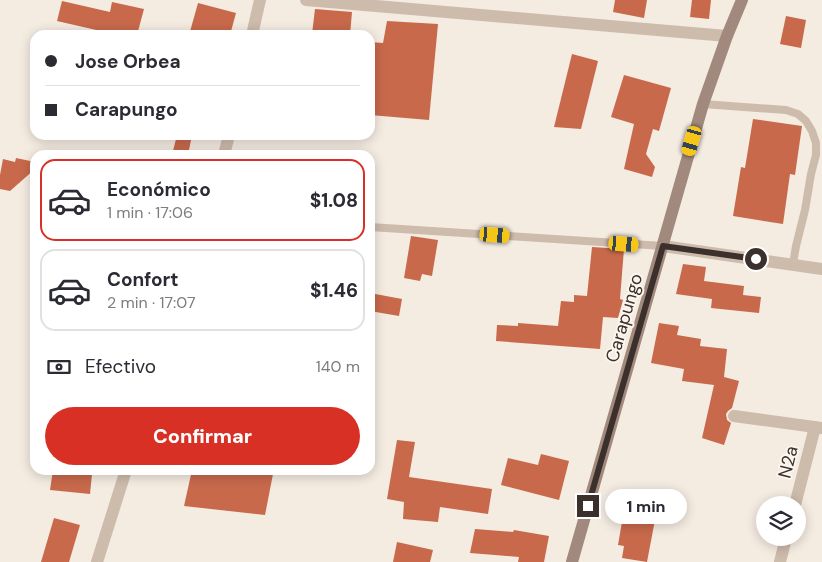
<!DOCTYPE html>
<html lang="es">
<head>
<meta charset="utf-8">
<style>
	:root { --surface:#fff; --page:#f2f2f3; --text:#2b2b33; --muted:#7c7c81; --line:#e1e1e2; --accent:#d93025 }
	body { margin:0; font-family:"DM Sans",sans-serif; background:var(--page); color:var(--text); height:100vh; display:flex; flex-direction:column; font-size:19px; white-space:nowrap }
	* { box-sizing:border-box; margin:0 }
	p { font-size:16px; color:var(--muted) }
	.icon { flex:none; width:28px; height:28px; fill:none; stroke:currentColor; stroke-width:2; stroke-linecap:round; stroke-linejoin:round }
	.map { position:relative; flex:1; overflow:hidden }
	.drawer { position:absolute; left:30px; top:150px; width:345px; height:325px; display:flex; flex-direction:column; background:var(--surface); border-radius:15px; box-shadow:0 2px 12px #0003 }
	.drawer>* { flex:none }
	.guide { position:absolute; left:30px; top:30px; width:345px; height:110px; border-radius:15px; box-shadow:0 2px 12px #0003; display:grid; align-content:center; height:110px; padding:0 15px; background:var(--surface) }
	.controls { position:absolute; left:756px; top:496px; display:grid; gap:10px }
	.controls a { display:grid; place-items:center; width:50px; height:50px; border-radius:50%; background:var(--surface); box-shadow:0 2px 12px #0003; font-size:25px }
	.end { position:absolute; width:22px; height:22px; margin:-11px; border:6px solid #3b302b; background:#fff; box-shadow:0 0 0 2px #fff }
	.from { border-radius:50% }
	.bubble { position:absolute; height:35px; border-radius:18px; background:var(--surface); box-shadow:0 2px 12px #0003; font-size:16px; font-weight:800; line-height:35px; text-align:center }
	.car { position:absolute; width:15px; height:30px; margin:-15px -8px; border-radius:6px; box-shadow:0 0 4px 1px #0007; background:linear-gradient(#f5c518 24%,#345 0 40%,#f5c518 0 76%,#345 0 86%,#f5c518 0) }
	.guide b { display:flex; align-items:center; gap:18px; height:48px; font-size:19px }
	.guide b+b { border-top:1px solid var(--line) }
	.guide i { width:12px; height:12px; background:var(--text) }
	ul { padding:9px 0 0; list-style:none }
	li { display:flex; align-items:center; gap:15px; height:82px; margin:0 10px 8px; padding:0 5px; border:2px solid var(--line); border-radius:15px }
	li div { flex:1 }
	li b { display:block; font-size:19px }
	li em { font-style:normal; font-weight:800 }
	li.current { border-color:var(--accent) }
	li>.icon { width:45px; height:45px; stroke-width:1.5 }
	.pay { display:flex; align-items:center; gap:12px; height:55px; padding:0 15px; font-size:19px }
	.pay p { margin-inline-start:auto }
	.action { display:flex; gap:10px; margin-top:auto; padding:10px 15px }
	.action a { flex:1; height:58px; border-radius:30px; background:var(--accent); color:#fff; font-size:20px; font-weight:800; line-height:58px; text-align:center }
	.map>svg:first-child { display:block }
	.building { fill:#c8694b }
	.lines { fill:none; stroke-linecap:round; stroke-linejoin:round }
	.lane { stroke:#cdbbac; stroke-width:8 }
	.street { stroke:#cdbbac; stroke-width:12 }
	.secondary { stroke:#a18a7d; stroke-width:12 }
	.route { stroke:#3b302b; stroke-width:6 }
	.labels { text-anchor:middle; stroke-width:4; stroke-linejoin:round; paint-order:stroke }
	.street-label { font-size:18px; fill:#3b302b; stroke:#fbf5ee }
</style>
</head>
<body>
<div class="map">
<svg width="822" height="562" viewBox="0 0 822 562">
	<rect width="100%" height="100%" fill="#f4ebe1"/>
	<!-- building -->
	<g class="building">
		<path d="M 615,0 L 647,0 L 644,18 L 613,12 Z"/>
		<path d="M 692,0 L 711,0 L 709,19 L 690,17 Z"/>
		<path d="M 62,1 L 110,12 L 112,2 L 144,9 L 137,35 L 118,35 L 57,21 Z"/>
		<path d="M 198,3 L 236,13 L 230,35 L 189,35 Z"/>
		<path d="M 315,9 L 352,12 L 350,35 L 312,34 Z"/>
		<path d="M 786,16 L 806,20 L 801,48 L 780,44 Z"/>
		<path d="M 387,21 L 438,24 L 429,120 L 370,115 L 370,42 L 383,43 Z"/>
		<path d="M 572,54 L 598,61 L 581,129 L 554,127 Z"/>
		<path d="M 624,75 L 671,88 L 659,131 L 653,129 L 646,154 L 655,167 L 652,177 L 624,169 L 634,124 L 611,117 Z"/>
		<path d="M 753,119 L 802,126 L 795,175 L 790,174 L 783,224 L 733,216 L 741,167 L 745,168 Z"/>
		<path d="M 177,135 L 192,135 L 188,155 L 172,155 Z"/>
		<path d="M 16,158 L 35,162 L 35,169 L 10,191 L 0,189 L 0,175 L 3,159 L 15,162 Z"/>
		<path d="M 411,236 L 438,240 L 432,276 L 422,274 L 420,281 L 404,278 Z"/>
		<path d="M 592,247 L 624,249 L 620,299 L 623,300 L 618,318 L 603,317 L 600,349 L 496,341 L 497,325 L 518,326 L 518,323 L 558,326 L 561,301 L 574,302 L 574,295 L 587,296 Z"/>
		<path d="M 683,264 L 706,267 L 704,281 L 744,286 L 743,295 L 761,297 L 759,313 L 711,308 L 712,299 L 676,294 Z"/>
		<path d="M 370,293 L 402,299 L 399,316 L 370,311 Z"/>
		<path d="M 659,323 L 679,326 L 677,335 L 701,339 L 700,346 L 727,349 L 724,377 L 739,381 L 732,408 L 728,411 L 726,414 L 727,420 L 731,423 L 724,445 L 702,438 L 714,385 L 682,381 L 684,369 L 651,363 Z"/>
		<path d="M 397,440 L 415,442 L 409,477 L 492,489 L 488,514 L 440,507 L 438,522 L 403,519 L 404,502 L 387,499 Z"/>
		<path d="M 541,454 L 569,461 L 559,500 L 501,485 L 508,458 L 538,465 Z"/>
		<path d="M 53,470 L 92,474 L 90,494 L 50,490 Z"/>
		<path d="M 192,470 L 255,470 L 273,474 L 265,515 L 184,506 Z"/>
		<path d="M 627,493 L 659,499 L 647,562 L 622,558 L 624,546 L 618,545 Z"/>
		<path d="M 54,518 L 80,525 L 69,562 L 41,562 Z"/>
		<path d="M 475,529 L 513,532 L 514,530 L 549,536 L 544,562 L 518,562 L 519,557 L 470,553 Z"/>
		<path d="M 397,542 L 433,550 L 430,562 L 393,562 Z"/>
	</g>
	<g class="lines">
		<!-- lane -->
		<g class="lane">
			<path d="M 703,104 L 786,110 L 798,114 L 806,121 L 812,131 L 816,143 L 816,155 L 811,174 L 805,210 L 796,246 L 793,264"/>
			<path d="M 370,227 L 663,246"/>
		</g>
		<!-- street -->
		<g class="street">
			<path d="M 306,0 L 727,36"/>
			<path d="M 252,35 L 260,0"/>
			<path d="M 224,155 L 229,135"/>
			<path d="M 663,246 L 822,269"/>
			<path d="M 734,416 L 822,428"/>
			<path d="M 795,505 L 815,427"/>
			<path d="M 97,562 L 126,470"/>
			<path d="M 780,562 L 786,538"/>
		</g>
		<!-- secondary -->
		<path class="secondary" d="M 572,562 L 703,104 L 727,36 L 742,0"/>
	</g>
	<g class="lines">
		<!-- route -->
		<path class="route" d="M 588,506 L 663,246 L 756,259"/>
	</g>
	<g class="labels">
		<!-- street labels -->
		<g class="street-label">
			<text transform="translate(624 318) rotate(-74)" y="6">Carapungo</text>
			<text transform="translate(788 462) rotate(-76)" y="6">N2a</text>
		</g>
	</g>
</svg>
<div class="controls">
<a><svg class="icon" aria-label="layers" viewBox="0 0 24 24"><path d="M12 4l9 5-9 5-9-5zM3 14l9 5 9-5"/></svg></a>
</div>
<i class="end from" style="left:756px;top:259px"></i>
<i class="end" style="left:588px;top:506px"></i>
<div class="bubble" style="left:605px;top:489px;width:82px">1 min</div>
<i class="car" style="left:692px;top:141px;rotate:196deg"></i>
<i class="car" style="left:495px;top:235px;rotate:94deg"></i>
<i class="car" style="left:624px;top:244px;rotate:94deg"></i>
<div class="guide">
<b><i class="from"></i>Jose Orbea</b>
<b><i></i>Carapungo</b>
</div>
<section class="drawer">
<ul>
<li class="current"><svg class="icon" aria-label="car" viewBox="0 0 24 24"><path d="M5 17H2v-5l4-1 3-4h7l3 4 3 1v5h-3M9 17h6M6 11h13"/><circle cx="7" cy="17" r="2"/><circle cx="17" cy="17" r="2"/></svg><div><b>Económico</b><p>1 min · 17:06</p></div><em>$1.08</em></li>
<li><svg class="icon" aria-label="car" viewBox="0 0 24 24"><path d="M5 17H2v-5l4-1 3-4h7l3 4 3 1v5h-3M9 17h6M6 11h13"/><circle cx="7" cy="17" r="2"/><circle cx="17" cy="17" r="2"/></svg><div><b>Confort</b><p>2 min · 17:07</p></div><em>$1.46</em></li>
</ul>
<div class="pay"><svg class="icon" aria-label="cash" viewBox="0 0 24 24"><path d="M3 7h18v10H3z"/><circle cx="12" cy="12" r="2"/></svg>Efectivo<p>140 m</p></div>
<div class="action"><a>Confirmar</a></div>
</section>
</div>
</body>
</html>
